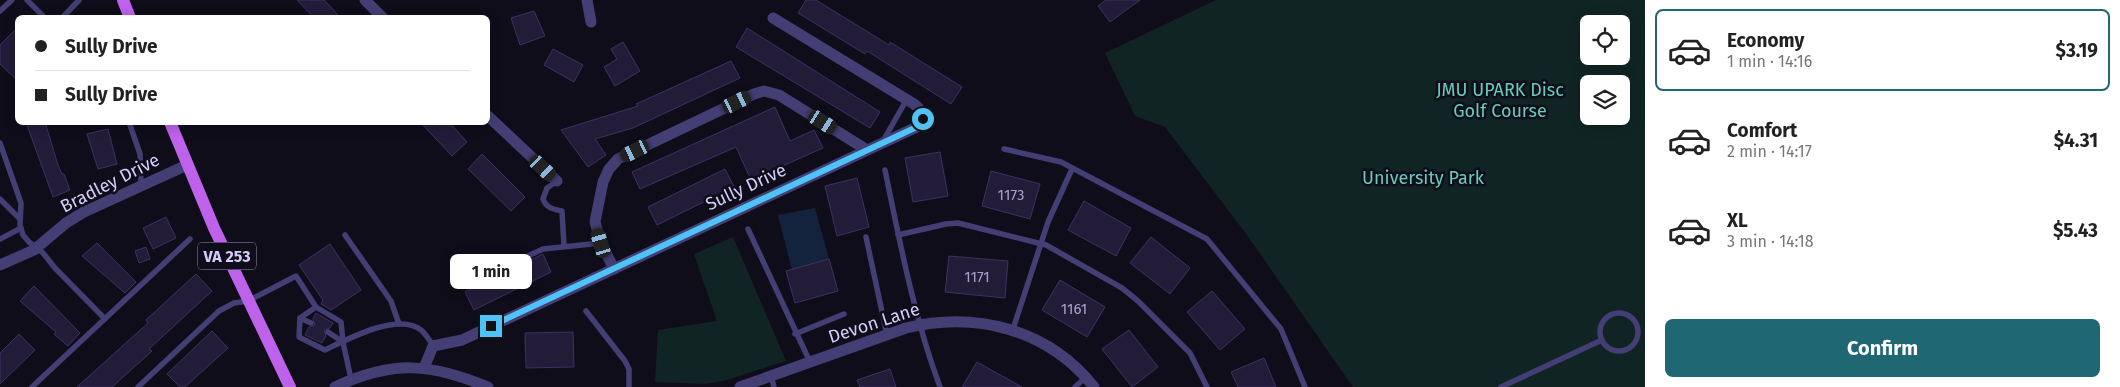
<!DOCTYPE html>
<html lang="en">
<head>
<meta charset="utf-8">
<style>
	:root { --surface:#fff; --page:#f6f6f6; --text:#222; --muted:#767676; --line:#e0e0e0; --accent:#1f6773 }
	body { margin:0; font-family:"Fira Sans",sans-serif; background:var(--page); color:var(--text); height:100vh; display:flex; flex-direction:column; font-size:19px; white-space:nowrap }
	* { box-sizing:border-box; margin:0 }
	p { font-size:16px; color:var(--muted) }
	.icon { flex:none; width:28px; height:28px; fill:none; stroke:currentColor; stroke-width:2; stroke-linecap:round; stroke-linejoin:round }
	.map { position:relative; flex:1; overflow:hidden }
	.side { display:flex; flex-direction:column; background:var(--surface); width:475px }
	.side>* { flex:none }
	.guide { position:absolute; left:15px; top:15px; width:475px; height:110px; border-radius:8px; box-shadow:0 2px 12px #0003; display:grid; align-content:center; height:110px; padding:0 20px; background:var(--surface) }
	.controls { position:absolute; left:1580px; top:15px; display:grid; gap:10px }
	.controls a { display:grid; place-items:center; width:50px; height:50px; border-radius:8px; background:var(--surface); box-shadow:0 2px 12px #0003; font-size:25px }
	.end { position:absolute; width:22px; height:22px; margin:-11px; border:6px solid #4fc3f7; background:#111; box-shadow:0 0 0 2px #111 }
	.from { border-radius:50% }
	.bubble { position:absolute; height:35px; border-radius:8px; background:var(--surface); box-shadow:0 2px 12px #0003; font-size:16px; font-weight:700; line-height:35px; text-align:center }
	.car { position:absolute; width:15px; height:30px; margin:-15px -8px; border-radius:6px; box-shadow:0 0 4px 1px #0007; background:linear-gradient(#222 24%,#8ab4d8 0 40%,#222 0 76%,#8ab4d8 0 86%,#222 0) }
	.guide b { display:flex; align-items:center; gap:18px; height:48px; font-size:19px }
	.guide b+b { border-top:1px solid var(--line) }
	.guide i { width:12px; height:12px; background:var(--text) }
	ul { padding:9px 0 0; list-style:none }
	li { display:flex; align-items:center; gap:15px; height:82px; margin:0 10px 8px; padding:0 10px; border:2px solid transparent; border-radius:8px }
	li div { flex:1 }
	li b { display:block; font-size:19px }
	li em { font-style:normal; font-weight:700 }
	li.active { border-color:var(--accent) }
	li>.icon { width:45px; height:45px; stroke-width:1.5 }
	.button { display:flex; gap:10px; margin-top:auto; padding:10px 20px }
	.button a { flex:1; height:58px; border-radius:8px; background:var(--accent); color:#fff; font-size:20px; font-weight:700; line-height:58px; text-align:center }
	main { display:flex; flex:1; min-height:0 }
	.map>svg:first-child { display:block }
	.green { fill:#112424; fill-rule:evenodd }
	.water { fill:#13233e }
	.building { fill:#231c39; stroke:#3d3162 }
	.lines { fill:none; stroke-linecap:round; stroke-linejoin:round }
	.service { stroke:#433e74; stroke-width:5.5 }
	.minor { stroke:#433e74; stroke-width:11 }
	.primary { stroke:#be62eb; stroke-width:12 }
	.route { stroke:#4fc3f7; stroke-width:6 }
	.labels { text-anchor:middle; stroke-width:5; stroke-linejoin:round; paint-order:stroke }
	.number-label { font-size:15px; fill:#a8a1c9 }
	.shield { fill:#100d1b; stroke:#9993b6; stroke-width:1 }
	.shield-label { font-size:16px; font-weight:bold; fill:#d4cdf9 }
	.park-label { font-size:18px; fill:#64ceb9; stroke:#100d1b }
	.street-label { font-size:18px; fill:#d4cdf9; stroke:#100d1b }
</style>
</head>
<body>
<main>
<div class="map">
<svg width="1645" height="387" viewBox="0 0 1645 387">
	<rect width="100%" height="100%" fill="#100d1b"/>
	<!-- green -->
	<g class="green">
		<path d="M 1216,0 L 1645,0 L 1645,387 L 1353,387 L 1247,235 L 1165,127 L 1135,116 L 1105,53 ZM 1589,24 L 1621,24 L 1621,56 L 1589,56 ZM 1589,84 L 1621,84 L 1621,116 L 1589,116 Z"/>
		<path d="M 733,237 L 786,361 L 723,381 L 705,384 L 655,382 L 658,330 L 717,321 L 694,254 Z"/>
	</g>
	<!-- water -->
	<path class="water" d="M 815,208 L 829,259 L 792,270 L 778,215 Z"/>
	<!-- building -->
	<g class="building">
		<path d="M 297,0 L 324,0 L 341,18 L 314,18 Z"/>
		<path d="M 806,0 L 816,0 L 889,45 L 890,42 L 962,87 L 951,104 L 867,51 L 865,54 L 798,13 Z"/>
		<path d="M 1106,0 L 1140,0 L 1110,22 L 1098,6 Z"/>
		<path d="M 534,11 L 545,36 L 520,45 L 511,18 Z"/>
		<path d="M 18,27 L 18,81 L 0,64 L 0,45 Z"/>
		<path d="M 747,28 L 880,112 L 870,128 L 736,47 Z"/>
		<path d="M 623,42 L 640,71 L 615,86 L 604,67 L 617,59 L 611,49 Z"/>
		<path d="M 553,49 L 583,65 L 574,82 L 544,65 Z"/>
		<path d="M 731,61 L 740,78 L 633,128 L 595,139 L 606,155 L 588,167 L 561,130 L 638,106 L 636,104 Z"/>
		<path d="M 775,107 L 790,141 L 814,130 L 823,148 L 751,180 L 736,147 L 640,189 L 632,172 Z"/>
		<path d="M 35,122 L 45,122 L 58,165 L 62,174 L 64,174 L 70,190 L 53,197 L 27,125 Z"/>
		<path d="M 420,122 L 449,122 L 467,142 L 452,156 Z"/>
		<path d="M 108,129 L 117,164 L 98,169 L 87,134 Z"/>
		<path d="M 940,152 L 948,196 L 913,202 L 905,158 Z"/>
		<path d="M 482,154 L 525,197 L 511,211 L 468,169 Z"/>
		<path d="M 725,169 L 734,187 L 657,225 L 648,207 Z"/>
		<path d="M 991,171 L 1040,184 L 1030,219 L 982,206 Z"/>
		<path d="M 857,178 L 869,227 L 837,236 L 825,186 Z"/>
		<path d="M 1084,201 L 1131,228 L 1116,256 L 1068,230 Z"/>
		<path d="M 166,217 L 176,238 L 153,249 L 143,228 Z"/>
		<path d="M 1151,237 L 1190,268 L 1170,294 L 1130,263 Z"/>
		<path d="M 97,243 L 136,282 L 125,293 L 82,256 Z"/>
		<path d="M 330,244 L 361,290 L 331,310 L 321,304 L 323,300 L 299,265 Z"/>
		<path d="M 146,247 L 150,259 L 139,263 L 135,251 Z"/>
		<path d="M 543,254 L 551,272 L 474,310 L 465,292 Z"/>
		<path d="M 949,256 L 1008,261 L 1005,298 L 945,292 Z"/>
		<path d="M 829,259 L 838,291 L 795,303 L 786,271 Z"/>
		<path d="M 196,274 L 212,291 L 149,349 L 152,351 L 112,387 L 77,387 L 148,323 L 146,320 Z"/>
		<path d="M 1060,280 L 1105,307 L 1087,337 L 1042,310 Z"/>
		<path d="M 34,286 L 80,333 L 68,346 L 54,334 L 56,332 L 20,301 Z"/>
		<path d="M 1212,291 L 1245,329 L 1220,350 L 1187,312 Z"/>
		<path d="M 316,313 L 333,323 L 330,328 L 324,330 L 326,336 L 322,343 L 305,335 L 309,327 L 315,325 L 313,319 Z"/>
		<path d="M 1129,330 L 1158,367 L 1132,387 L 1102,349 Z"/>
		<path d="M 212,331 L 228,348 L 185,387 L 180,387 L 167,374 Z"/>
		<path d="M 573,332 L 574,367 L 526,368 L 525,333 Z"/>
		<path d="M 19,334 L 35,350 L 0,384 L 0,353 Z"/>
		<path d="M 1264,358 L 1276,387 L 1238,387 L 1231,372 Z"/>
		<path d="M 977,362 L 1022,387 L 962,387 Z"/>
		<path d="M 890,369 L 896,387 L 860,387 L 857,380 Z"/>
	</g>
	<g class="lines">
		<!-- service -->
		<g class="service">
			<path d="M 27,0 L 45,18"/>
			<path d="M 0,11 L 12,0"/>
			<path d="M 62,18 L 79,0"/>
			<path d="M 129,122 L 140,154 L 141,185"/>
			<path d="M 883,141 L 907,99"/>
			<path d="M 0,143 L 21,203 L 20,225 L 23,235 L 29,242 L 43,253 L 55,268 L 105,319"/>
			<path d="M 1004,149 L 1061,162 L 1207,239 L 1281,329 L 1305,387"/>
			<path d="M 885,170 C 900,243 914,317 940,387"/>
			<path d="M 557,181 L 547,188 L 543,199 C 546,208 553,209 562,211 L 564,246"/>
			<path d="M 0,199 L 20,219"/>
			<path d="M 748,229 L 810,362"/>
			<path d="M 345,235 L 391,301 L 399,324"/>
			<path d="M 898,235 L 946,224 L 958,223 L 1046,245 L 1122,288 L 1138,301 L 1190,353 L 1207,387"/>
			<path d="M 866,237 L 887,335"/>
			<path d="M 0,239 L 21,228"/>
			<path d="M 470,283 L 543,249 L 601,243"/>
			<path d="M 586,311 L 625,361 L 629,369 L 629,387"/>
			<circle cx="1619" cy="332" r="19"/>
			<path d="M 300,318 L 311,323"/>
			<path d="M 1013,329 L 1048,222 L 1072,169"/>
			<path d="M 328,332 L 343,342"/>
			<path d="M 795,334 L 844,314"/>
			<path d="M 771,376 L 774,387"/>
			<path d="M 351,379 L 343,342 L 341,322 L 316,307 L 300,318 L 299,337 L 325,350 C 348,339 398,312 421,330 C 426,334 430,341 433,346"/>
			<path d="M 32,387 L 190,239"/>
			<path d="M 138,387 L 219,311 L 234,303 L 248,301 L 296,276 L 316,307"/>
			<path d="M 1075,387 L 1086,377"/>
			<path d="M 1501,387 L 1602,340"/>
		</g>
		<!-- minor -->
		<g class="minor">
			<path d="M 365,0 L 383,18"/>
			<path d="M 587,0 L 591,22"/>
			<path d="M 488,116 L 557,181"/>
			<path d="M 0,265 L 34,250 L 66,223 L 84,212 L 187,165"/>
			<path d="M 614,269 L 601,243 L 595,222 L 603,182 L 609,169 L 618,159 L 754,94 L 764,91 L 779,95 L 867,150"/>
			<path d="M 424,368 L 433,346 L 462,340 L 921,125 C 924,116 922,110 914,104 L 773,18"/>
			<path d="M 335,387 C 393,360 430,363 488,387"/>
			<path d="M 740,387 L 906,328 C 976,311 1048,329 1094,387"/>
		</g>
		<!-- primary -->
		<g class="primary">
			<path d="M 123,0 L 130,18"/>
			<path d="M 170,122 L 214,228 L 290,387"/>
		</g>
	</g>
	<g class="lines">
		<!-- route -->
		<path class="route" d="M 491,326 L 921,125 L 923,119"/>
	</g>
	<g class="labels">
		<!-- number labels -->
		<g class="number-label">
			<text x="1011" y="200">1173</text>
			<text x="977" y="282">1171</text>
			<text x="1074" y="314">1161</text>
		</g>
		<!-- shield labels -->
		<rect class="shield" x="198" y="242.5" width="58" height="27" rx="4"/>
		<g class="shield-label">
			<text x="227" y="262">VA 253</text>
		</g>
		<!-- park labels -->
		<g class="park-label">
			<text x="1500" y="96">JMU UPARK Disc<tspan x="1500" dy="21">Golf Course</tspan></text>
			<text x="1423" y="184">University Park</text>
		</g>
		<!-- street labels -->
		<g class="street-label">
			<text transform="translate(110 183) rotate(-27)" y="6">Bradley Drive</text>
			<text transform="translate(746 187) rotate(-25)" y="6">Sully Drive</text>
			<text transform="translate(874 323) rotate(-18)" y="6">Devon Lane</text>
		</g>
	</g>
</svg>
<div class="controls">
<a><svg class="icon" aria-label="locate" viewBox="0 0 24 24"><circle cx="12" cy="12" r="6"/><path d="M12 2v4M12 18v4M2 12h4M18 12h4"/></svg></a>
<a><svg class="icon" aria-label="layers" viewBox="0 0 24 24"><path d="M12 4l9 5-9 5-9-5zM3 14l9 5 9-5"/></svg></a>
</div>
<i class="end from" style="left:923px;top:119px"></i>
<i class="end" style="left:491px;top:326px"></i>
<div class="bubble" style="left:450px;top:254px;width:82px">1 min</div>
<i class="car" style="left:737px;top:102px;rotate:64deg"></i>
<i class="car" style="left:823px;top:122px;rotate:122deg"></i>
<i class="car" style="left:635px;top:151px;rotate:244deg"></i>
<i class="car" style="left:543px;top:168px;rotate:133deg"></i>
<i class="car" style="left:601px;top:243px;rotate:343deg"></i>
<div class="guide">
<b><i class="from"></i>Sully Drive</b>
<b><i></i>Sully Drive</b>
</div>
</div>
<section class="side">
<ul>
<li class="active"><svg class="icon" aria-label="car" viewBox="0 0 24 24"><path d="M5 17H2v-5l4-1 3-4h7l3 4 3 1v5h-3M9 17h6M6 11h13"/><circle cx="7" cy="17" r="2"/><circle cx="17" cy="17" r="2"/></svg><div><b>Economy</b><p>1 min · 14:16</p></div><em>$3.19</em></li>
<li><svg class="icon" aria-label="car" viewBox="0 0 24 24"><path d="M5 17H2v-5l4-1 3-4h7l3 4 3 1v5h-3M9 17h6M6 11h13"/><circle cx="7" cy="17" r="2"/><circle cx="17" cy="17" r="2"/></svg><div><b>Comfort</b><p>2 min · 14:17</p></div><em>$4.31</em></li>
<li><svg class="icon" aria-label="car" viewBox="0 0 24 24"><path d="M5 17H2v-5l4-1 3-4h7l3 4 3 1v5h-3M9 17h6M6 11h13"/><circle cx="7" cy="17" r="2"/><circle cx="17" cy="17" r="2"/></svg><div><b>XL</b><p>3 min · 14:18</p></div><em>$5.43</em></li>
</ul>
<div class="button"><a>Confirm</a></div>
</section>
</main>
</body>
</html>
